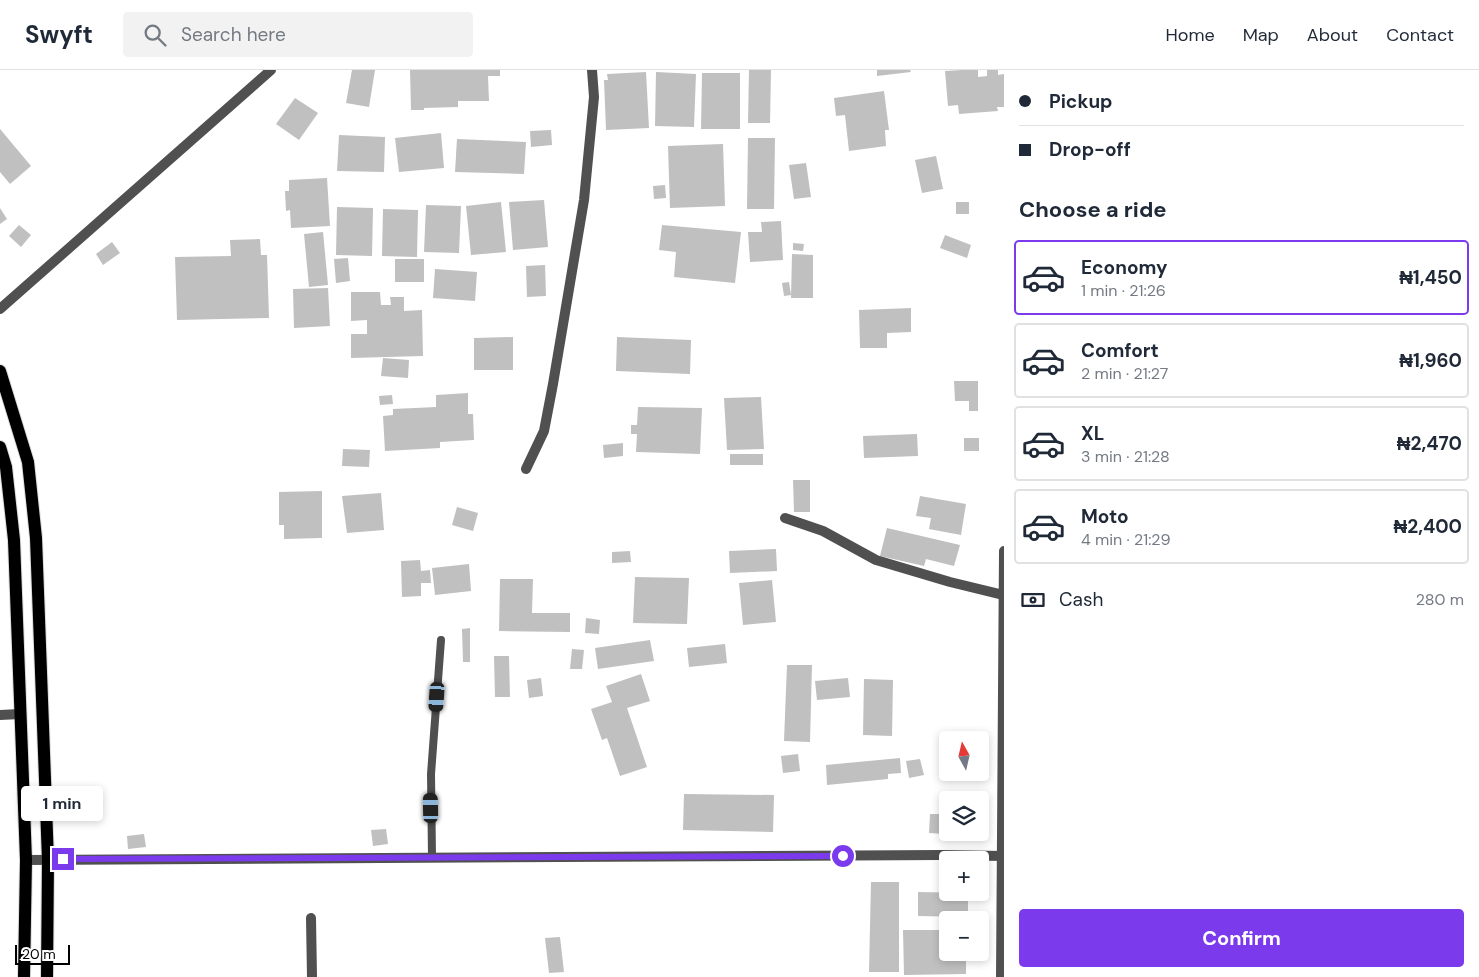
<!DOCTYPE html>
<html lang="en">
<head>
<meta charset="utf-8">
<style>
	:root { --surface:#fff; --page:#f2f2f3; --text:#1f2937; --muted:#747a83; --line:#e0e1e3; --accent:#7c3aed }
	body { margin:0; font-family:"DM Sans",sans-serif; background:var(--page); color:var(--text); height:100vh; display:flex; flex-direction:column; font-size:19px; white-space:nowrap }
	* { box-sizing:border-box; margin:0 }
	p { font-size:16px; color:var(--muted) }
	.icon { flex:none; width:28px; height:28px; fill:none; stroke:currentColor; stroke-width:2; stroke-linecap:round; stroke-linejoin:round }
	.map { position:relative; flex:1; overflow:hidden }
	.panel { display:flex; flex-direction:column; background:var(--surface); width:475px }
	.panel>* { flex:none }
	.top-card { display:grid; align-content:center; height:110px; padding:0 15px; background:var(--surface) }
	.needle { width:32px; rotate:352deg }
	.controls { position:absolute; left:939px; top:661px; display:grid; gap:10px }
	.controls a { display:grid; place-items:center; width:50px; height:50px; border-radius:5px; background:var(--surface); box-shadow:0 2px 8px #0003; font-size:25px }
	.scale { position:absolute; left:15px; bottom:12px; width:55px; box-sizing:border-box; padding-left:5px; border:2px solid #000; border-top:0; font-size:14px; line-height:18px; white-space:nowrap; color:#000; -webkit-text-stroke:4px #fff; paint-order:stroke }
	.end { position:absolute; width:22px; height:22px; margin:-11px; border:6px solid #7c3aed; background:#fff; box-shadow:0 0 0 2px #fff }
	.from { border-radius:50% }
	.bubble { position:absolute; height:35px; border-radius:5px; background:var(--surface); box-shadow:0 2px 8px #0003; font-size:16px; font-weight:700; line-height:35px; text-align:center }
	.car { position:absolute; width:15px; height:30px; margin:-15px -8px; border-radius:6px; box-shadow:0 0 4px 1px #0007; background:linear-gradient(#222 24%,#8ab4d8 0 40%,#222 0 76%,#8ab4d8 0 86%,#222 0) }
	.top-card b { display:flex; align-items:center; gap:18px; height:48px; font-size:19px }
	.top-card b+b { border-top:1px solid var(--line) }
	.top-card i { width:12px; height:12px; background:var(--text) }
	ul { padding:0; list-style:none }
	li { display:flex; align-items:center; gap:15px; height:75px; margin:0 10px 8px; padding:0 5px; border:2px solid var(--line); border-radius:5px }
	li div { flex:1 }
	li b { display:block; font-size:19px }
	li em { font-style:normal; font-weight:700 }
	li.current { border-color:var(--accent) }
	li>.icon { width:45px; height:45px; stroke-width:1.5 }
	h2 { padding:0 15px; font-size:22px; line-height:60px }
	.pay { display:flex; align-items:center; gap:12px; height:55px; padding:0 15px; font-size:19px }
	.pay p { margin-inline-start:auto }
	.primary-button { display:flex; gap:10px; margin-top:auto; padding:10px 15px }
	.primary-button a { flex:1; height:58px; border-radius:5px; background:var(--accent); color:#fff; font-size:20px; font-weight:700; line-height:58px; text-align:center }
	header { display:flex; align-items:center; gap:30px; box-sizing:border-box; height:70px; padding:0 25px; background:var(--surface); border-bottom:1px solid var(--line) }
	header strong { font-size:24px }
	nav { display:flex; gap:28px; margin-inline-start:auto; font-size:18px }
	.search { width:350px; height:45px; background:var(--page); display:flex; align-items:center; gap:12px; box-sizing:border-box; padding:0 18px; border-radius:5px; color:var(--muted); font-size:19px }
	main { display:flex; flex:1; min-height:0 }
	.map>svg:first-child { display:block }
	.building { fill:#c0c0c0 }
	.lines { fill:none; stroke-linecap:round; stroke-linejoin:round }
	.primary-casing { stroke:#dbdbdb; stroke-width:14 }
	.lane { stroke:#505050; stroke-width:8 }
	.street { stroke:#505050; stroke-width:10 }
	.primary { stroke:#000; stroke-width:12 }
	.route { stroke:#7c3aed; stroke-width:6 }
</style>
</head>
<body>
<header>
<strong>Swyft</strong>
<div class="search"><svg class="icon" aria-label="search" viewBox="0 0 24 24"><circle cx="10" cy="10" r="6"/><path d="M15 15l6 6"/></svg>Search here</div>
<nav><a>Home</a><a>Map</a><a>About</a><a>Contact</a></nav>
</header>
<main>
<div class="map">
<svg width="1004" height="907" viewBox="0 0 1004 907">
	<rect width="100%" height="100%" fill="#fff"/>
	<!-- building -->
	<g class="building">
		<path d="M 352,0 L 375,0 L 369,37 L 346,33 Z"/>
		<path d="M 410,0 L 500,0 L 500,6 L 488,6 L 489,31 L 458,31 L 458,37 L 424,38 L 424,40 L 411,40 Z"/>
		<path d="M 749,0 L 771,0 L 770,53 L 748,53 Z"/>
		<path d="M 877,0 L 910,0 L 911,2 L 877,6 Z"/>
		<path d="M 961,0 L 978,0 L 978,7 L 987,6 L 987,0 L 998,0 L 998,5 L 1004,4 L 1004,37 L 997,37 L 998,41 L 959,44 L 958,35 L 948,36 L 945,1 Z"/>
		<path d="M 646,2 L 649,58 L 606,60 L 604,10 L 608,10 L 607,4 Z"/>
		<path d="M 656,2 L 696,4 L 694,57 L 655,56 Z"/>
		<path d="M 702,3 L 740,3 L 740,59 L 701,59 Z"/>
		<path d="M 884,21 L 889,60 L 885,60 L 886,76 L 849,81 L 845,45 L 836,46 L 834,28 Z"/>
		<path d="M 295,28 L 318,43 L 299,70 L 276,54 Z"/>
		<path d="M 0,59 L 31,96 L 10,114 L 0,102 Z"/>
		<path d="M 551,60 L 552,75 L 531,77 L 530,61 Z"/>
		<path d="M 441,63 L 444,98 L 399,102 L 395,68 Z"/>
		<path d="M 339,65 L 385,67 L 384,102 L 337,101 Z"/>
		<path d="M 748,68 L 775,68 L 774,139 L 747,139 Z"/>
		<path d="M 457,69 L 526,72 L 524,104 L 455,102 Z"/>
		<path d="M 723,74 L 725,136 L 670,138 L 668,76 Z"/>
		<path d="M 936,86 L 943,119 L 922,123 L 915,90 Z"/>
		<path d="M 806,93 L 811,127 L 794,129 L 789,95 Z"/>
		<path d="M 327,108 L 330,156 L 291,158 L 290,140 L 286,141 L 285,121 L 289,121 L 289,110 Z"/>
		<path d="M 665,115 L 666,128 L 654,129 L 653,116 Z"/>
		<path d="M 544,130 L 548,177 L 513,180 L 509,132 Z"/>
		<path d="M 501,132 L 506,182 L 471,185 L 466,136 Z"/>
		<rect x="956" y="132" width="13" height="12"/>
		<path d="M 426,135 L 461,136 L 459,183 L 424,182 Z"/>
		<path d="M 337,137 L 373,138 L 372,186 L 336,185 Z"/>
		<path d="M 0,138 L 7,149 L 0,154 Z"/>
		<path d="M 383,139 L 418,140 L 417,187 L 382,186 Z"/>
		<path d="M 781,151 L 783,190 L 750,192 L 748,162 L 762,162 L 761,152 Z"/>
		<path d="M 19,155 L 31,165 L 21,177 L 9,166 Z"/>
		<path d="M 662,155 L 741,162 L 735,213 L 674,207 L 676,182 L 659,180 Z"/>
		<path d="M 323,162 L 328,215 L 309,217 L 304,164 Z"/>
		<path d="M 945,165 L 971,175 L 967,188 L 940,178 Z"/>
		<path d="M 260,169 L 261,185 L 267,185 L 269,248 L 177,250 L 175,187 L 231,186 L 230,170 Z"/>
		<path d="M 112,172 L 120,183 L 103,195 L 96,184 Z"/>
		<path d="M 793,173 L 804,174 L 803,181 L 793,180 Z"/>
		<path d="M 792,184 L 813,185 L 813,228 L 791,228 Z"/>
		<path d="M 348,188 L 350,211 L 336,213 L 334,189 Z"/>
		<rect x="395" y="189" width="29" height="23"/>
		<path d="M 545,195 L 546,226 L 527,227 L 526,196 Z"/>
		<path d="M 435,199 L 477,202 L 475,231 L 433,228 Z"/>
		<path d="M 789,212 L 791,225 L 784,226 L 782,213 Z"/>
		<path d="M 328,218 L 330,256 L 294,258 L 293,219 Z"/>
		<path d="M 351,222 L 380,222 L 381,235 L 391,235 L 390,227 L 404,227 L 404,241 L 422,240 L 423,286 L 351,288 L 351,264 L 367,264 L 367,250 L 351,251 Z"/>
		<path d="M 911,238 L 911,262 L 887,263 L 887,278 L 860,278 L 859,240 Z"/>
		<path d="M 513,267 L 513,300 L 474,300 L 474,268 Z"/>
		<path d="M 617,267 L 691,270 L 690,304 L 616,301 Z"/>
		<path d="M 383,288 L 409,290 L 408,308 L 381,306 Z"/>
		<path d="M 954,311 L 978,311 L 978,341 L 969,341 L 969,331 L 955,331 Z"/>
		<path d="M 468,323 L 468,344 L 473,344 L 474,370 L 440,372 L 440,378 L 385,381 L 383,346 L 393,345 L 393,339 L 436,337 L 436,325 Z"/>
		<path d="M 392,325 L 393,334 L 380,335 L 379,326 Z"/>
		<path d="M 761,327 L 764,379 L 727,380 L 724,328 Z"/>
		<path d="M 638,337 L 702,338 L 700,384 L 636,382 L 637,364 L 631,364 L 631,355 L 637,355 Z"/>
		<path d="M 917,364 L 918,386 L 864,388 L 863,366 Z"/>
		<rect x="964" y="368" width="15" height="13"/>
		<path d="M 623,373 L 623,386 L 604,388 L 603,375 Z"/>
		<path d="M 343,379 L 370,380 L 369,397 L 342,396 Z"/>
		<rect x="730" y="384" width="33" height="11"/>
		<path d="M 793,410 L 810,410 L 810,442 L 794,442 Z"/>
		<path d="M 322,421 L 322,468 L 284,469 L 284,455 L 279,455 L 279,422 Z"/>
		<path d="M 381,423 L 384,460 L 347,463 L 342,426 Z"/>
		<path d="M 920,426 L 966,434 L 961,465 L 929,459 L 931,448 L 916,446 Z"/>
		<path d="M 457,437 L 478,443 L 473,461 L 452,455 Z"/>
		<path d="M 887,458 L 960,475 L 954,496 L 926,489 L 924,496 L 880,486 Z"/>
		<path d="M 776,479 L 777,501 L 730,503 L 729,481 Z"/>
		<path d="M 630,481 L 631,492 L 612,493 L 612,482 Z"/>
		<path d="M 420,490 L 421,501 L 430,500 L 431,513 L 421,513 L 421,526 L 402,527 L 401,491 Z"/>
		<path d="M 469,494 L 471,521 L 435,525 L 432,498 Z"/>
		<path d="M 635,507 L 689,508 L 687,554 L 633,553 Z"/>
		<path d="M 500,509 L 533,509 L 532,543 L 570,543 L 570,562 L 499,561 Z"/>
		<path d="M 772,510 L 776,552 L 743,555 L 739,513 Z"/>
		<path d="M 586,548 L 600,550 L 599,564 L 585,563 Z"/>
		<path d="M 470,558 L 470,592 L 463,592 L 462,559 Z"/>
		<path d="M 650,570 L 654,591 L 598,599 L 595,578 Z"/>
		<path d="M 725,574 L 727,593 L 689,597 L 687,578 Z"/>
		<path d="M 572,579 L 584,580 L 582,599 L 570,599 Z"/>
		<path d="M 494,586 L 509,586 L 510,627 L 495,627 Z"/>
		<path d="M 787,595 L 812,595 L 810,672 L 784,671 Z"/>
		<path d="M 641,604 L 650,631 L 627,638 L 647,697 L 620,706 L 607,668 L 602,670 L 591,639 L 612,632 L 606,616 Z"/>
		<path d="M 541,608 L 543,626 L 529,628 L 527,610 Z"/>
		<path d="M 848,608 L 850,627 L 817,630 L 815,611 Z"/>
		<path d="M 864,609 L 893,610 L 892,666 L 863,665 Z"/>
		<path d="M 798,684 L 800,701 L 783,703 L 781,686 Z"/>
		<path d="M 900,688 L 901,703 L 888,704 L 888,709 L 827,715 L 826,695 Z"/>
		<path d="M 920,689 L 924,705 L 909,708 L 906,691 Z"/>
		<path d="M 684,724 L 774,725 L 773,762 L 683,760 Z"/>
		<path d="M 930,744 L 948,744 L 948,762 L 977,762 L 977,766 L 929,763 Z"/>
		<path d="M 386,759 L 388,774 L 373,776 L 371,760 Z"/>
		<path d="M 144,764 L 146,777 L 128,779 L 127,766 Z"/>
		<path d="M 871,812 L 899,812 L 899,902 L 869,902 Z"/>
		<path d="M 918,822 L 968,823 L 968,847 L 918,846 Z"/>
		<path d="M 903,860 L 948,860 L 948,882 L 966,882 L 966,904 L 904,905 Z"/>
		<path d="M 560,867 L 564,902 L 549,903 L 545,868 Z"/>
	</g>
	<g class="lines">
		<defs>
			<g id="primary">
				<path d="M 0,301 L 28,392 L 36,468 L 48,790 L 47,907"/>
				<path d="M 0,377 L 6,397 L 14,470 L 26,790 L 24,907"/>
			</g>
		</defs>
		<!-- primary casing -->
		<use href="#primary" class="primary-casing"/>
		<!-- lane -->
		<path class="lane" d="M 432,788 L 431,704 L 441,570"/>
		<!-- street -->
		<g class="street">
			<path d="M 0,239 L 271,0"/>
			<path d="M 526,399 L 544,361 L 553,314 L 584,130 L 594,27 L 592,0"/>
			<path d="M 785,448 L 823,461 L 876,490 L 950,512 L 1003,525"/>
			<path d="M 0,645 L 20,644"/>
			<path d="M 26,790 L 941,785 L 1004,786"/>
			<path d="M 311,848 L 312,907"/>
			<path d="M 1001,907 L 1004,481"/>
		</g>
		<!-- primary -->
		<use href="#primary" class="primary"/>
	</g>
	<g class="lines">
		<!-- route -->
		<path class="route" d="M 63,789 L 843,786"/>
	</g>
</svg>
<div class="controls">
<a><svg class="needle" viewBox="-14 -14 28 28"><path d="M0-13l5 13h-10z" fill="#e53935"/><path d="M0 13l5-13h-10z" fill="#747a83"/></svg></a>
<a><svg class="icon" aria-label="layers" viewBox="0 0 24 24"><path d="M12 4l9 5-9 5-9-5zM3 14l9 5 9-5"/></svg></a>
<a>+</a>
<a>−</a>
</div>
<div class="scale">20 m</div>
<i class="end from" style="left:843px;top:786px"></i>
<i class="end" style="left:63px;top:789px"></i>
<div class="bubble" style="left:21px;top:716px;width:82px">1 min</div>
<i class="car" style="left:437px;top:627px;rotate:184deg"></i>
<i class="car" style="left:431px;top:738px;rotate:359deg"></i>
</div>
<section class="panel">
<div class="top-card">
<b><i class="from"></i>Pickup</b>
<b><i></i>Drop-off</b>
</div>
<h2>Choose a ride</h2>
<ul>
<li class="current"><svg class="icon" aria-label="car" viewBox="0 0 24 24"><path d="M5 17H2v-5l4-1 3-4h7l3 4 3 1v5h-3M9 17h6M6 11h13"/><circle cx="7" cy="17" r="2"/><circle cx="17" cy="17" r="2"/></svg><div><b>Economy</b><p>1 min · 21:26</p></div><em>₦1,450</em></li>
<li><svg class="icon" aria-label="car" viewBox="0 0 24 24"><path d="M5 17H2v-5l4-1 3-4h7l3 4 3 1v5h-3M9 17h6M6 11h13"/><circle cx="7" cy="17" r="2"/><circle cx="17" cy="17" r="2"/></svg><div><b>Comfort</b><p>2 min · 21:27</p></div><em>₦1,960</em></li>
<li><svg class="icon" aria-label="car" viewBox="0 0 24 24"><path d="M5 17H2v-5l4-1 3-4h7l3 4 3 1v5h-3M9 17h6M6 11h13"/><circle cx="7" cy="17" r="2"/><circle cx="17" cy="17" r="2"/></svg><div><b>XL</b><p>3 min · 21:28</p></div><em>₦2,470</em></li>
<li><svg class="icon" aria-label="car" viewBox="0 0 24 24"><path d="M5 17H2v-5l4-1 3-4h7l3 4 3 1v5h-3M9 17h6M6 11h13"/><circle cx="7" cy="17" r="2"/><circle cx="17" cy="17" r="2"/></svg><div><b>Moto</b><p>4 min · 21:29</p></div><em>₦2,400</em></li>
</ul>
<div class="pay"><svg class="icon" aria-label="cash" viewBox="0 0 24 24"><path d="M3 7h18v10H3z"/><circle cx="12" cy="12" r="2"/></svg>Cash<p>280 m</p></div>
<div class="primary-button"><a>Confirm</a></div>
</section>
</main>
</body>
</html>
